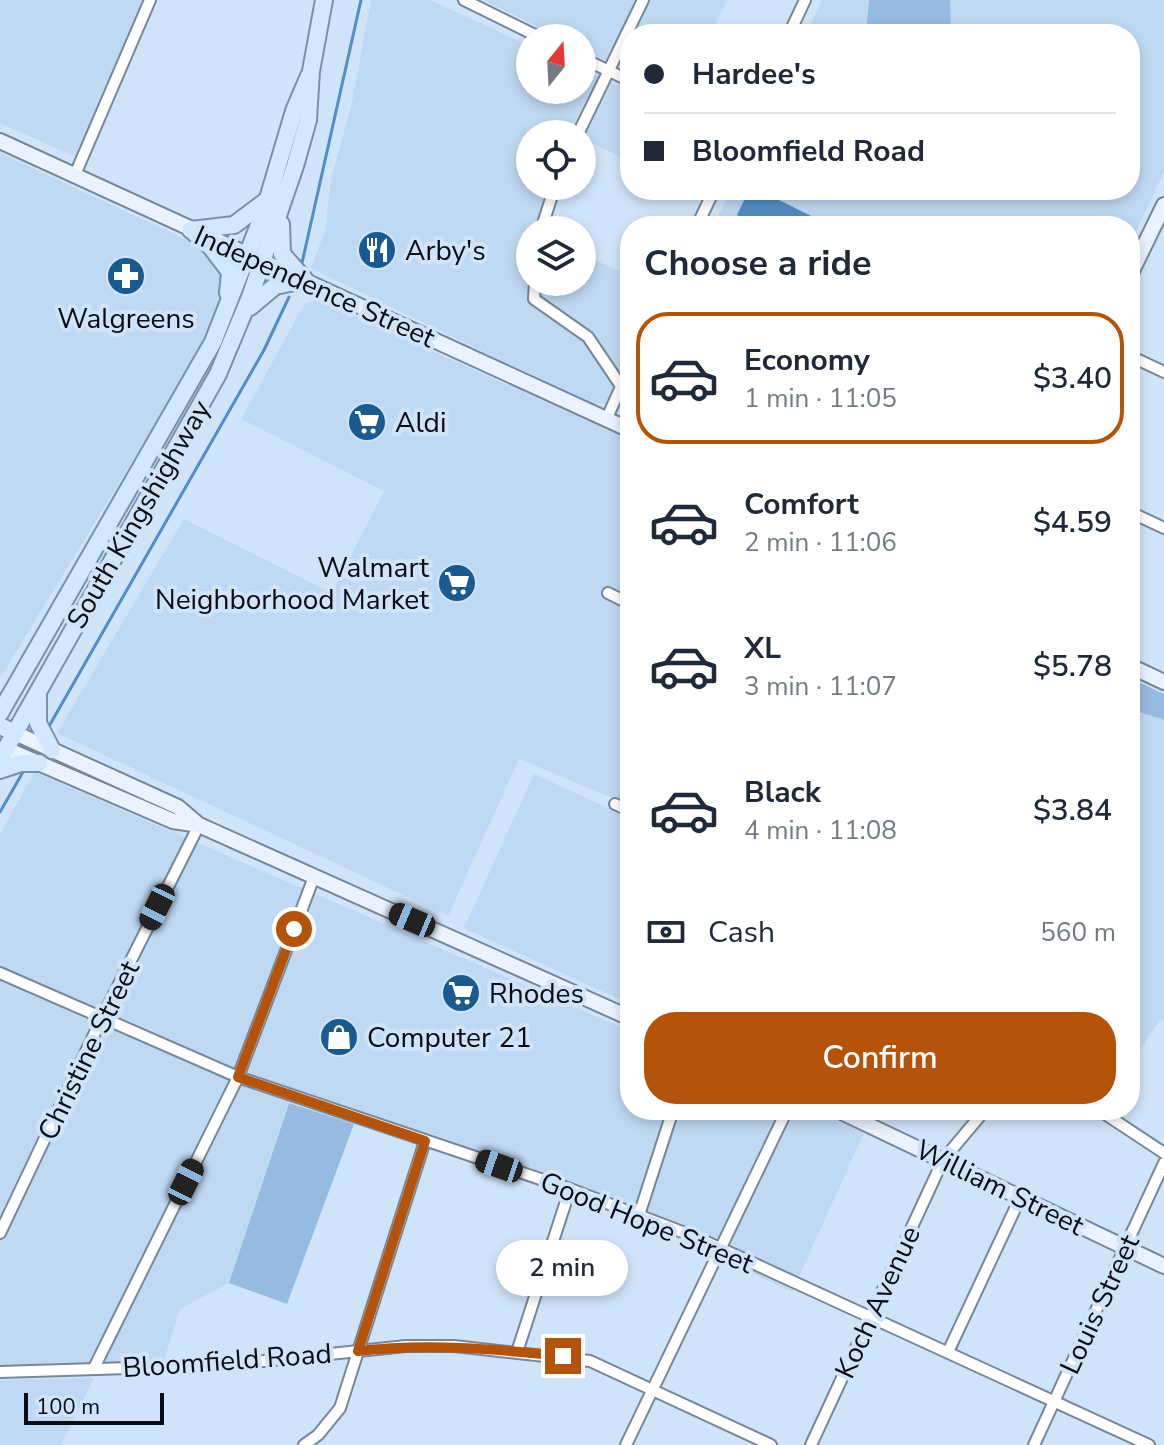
<!DOCTYPE html>
<html lang="en">
<head>
<meta charset="utf-8">
<style>
	:root { --surface:#fff; --page:#f6f6f7; --text:#1f2937; --muted:#747a83; --line:#e0e1e3; --accent:#b45309 }
	body { margin:0; font-family:"Nunito Sans",sans-serif; background:var(--page); color:var(--text); height:100vh; display:flex; flex-direction:column; font-size:30px; white-space:nowrap }
	* { box-sizing:border-box; margin:0 }
	p { font-size:26px; color:var(--muted) }
	.icon { flex:none; width:44px; height:44px; fill:none; stroke:currentColor; stroke-width:2; stroke-linecap:round; stroke-linejoin:round }
	.map { position:relative; flex:1; overflow:hidden }
	.sheet { position:absolute; left:620px; top:216px; width:520px; height:904px; display:flex; flex-direction:column; background:var(--surface); border-radius:32px; box-shadow:0 4px 12px #0003 }
	.sheet>* { flex:none }
	.banner { position:absolute; left:620px; top:24px; width:520px; height:176px; border-radius:32px; box-shadow:0 4px 12px #0003; display:grid; align-content:center; height:176px; padding:0 24px; background:var(--surface) }
	.needle { width:52px; rotate:18deg }
	.tools { position:absolute; left:516px; top:24px; display:grid; gap:16px }
	.tools a { display:grid; place-items:center; width:80px; height:80px; border-radius:50%; background:var(--surface); box-shadow:0 4px 12px #0003; font-size:40px }
	.scale { position:absolute; left:24px; bottom:20px; width:140px; box-sizing:border-box; padding-left:8px; border:4px solid #070d14; border-top:0; font-size:22px; line-height:28px; white-space:nowrap; color:#070d14; -webkit-text-stroke:6px #d0e4f9; paint-order:stroke }
	.end { position:absolute; width:36px; height:36px; margin:-18px; border:10px solid #b45309; background:#fff; box-shadow:0 0 0 4px #fff }
	.from { border-radius:50% }
	.bubble { position:absolute; height:56px; border-radius:28px; background:var(--surface); box-shadow:0 4px 12px #0003; font-size:26px; font-weight:600; line-height:56px; text-align:center }
	.car { position:absolute; width:24px; height:48px; margin:-24px -12px; border-radius:10px; box-shadow:0 0 6px 2px #0007; background:linear-gradient(#222 24%,#8ab4d8 0 40%,#222 0 76%,#8ab4d8 0 86%,#222 0) }
	.banner b { display:flex; align-items:center; gap:28px; height:76px; font-size:30px }
	.banner b+b { border-top:2px solid var(--line) }
	.banner i { width:20px; height:20px; background:var(--text) }
	ul { padding:0; list-style:none }
	li { display:flex; align-items:center; gap:24px; height:132px; margin:0 16px 12px; padding:0 8px; border:4px solid transparent; border-radius:32px }
	li div { flex:1 }
	li b { display:block; font-size:30px }
	li em { font-style:normal; font-weight:600 }
	li.selected { border-color:var(--accent) }
	li>.icon { width:72px; height:72px; stroke-width:1.5 }
	h2 { padding:0 24px; font-size:36px; line-height:96px }
	.pay { display:flex; align-items:center; gap:20px; height:88px; padding:0 24px; font-size:30px }
	.pay p { margin-inline-start:auto }
	.action { display:flex; gap:16px; margin-top:auto; padding:16px 24px }
	.action a { flex:1; height:92px; border-radius:32px; background:var(--accent); color:#fff; font-size:32px; font-weight:600; line-height:92px; text-align:center }
	.map>svg:first-child { display:block }
	.built { fill:#bfd9f3 }
	.green { fill:#96bbe0 }
	.water { fill:#548dc4 }
	.lines { fill:none; stroke-linecap:round; stroke-linejoin:round }
	.stream { stroke:#548dc4; stroke-width:3 }
	.street-casing { stroke:#75889b; stroke-width:14 }
	.secondary-casing { stroke:#75889b; stroke-width:18 }
	.primary-casing { stroke:#7791ac; stroke-width:20 }
	.street { stroke:#fff; stroke-width:10 }
	.secondary { stroke:#e8f3ff; stroke-width:14 }
	.primary { stroke:#d1e8fe; stroke-width:16 }
	.route { stroke:#b45309; stroke-width:10 }
	.labels { text-anchor:middle; stroke-width:8; stroke-linejoin:round; paint-order:stroke }
	.poi-label { font-size:28px; fill:#070d14; stroke:#d0e4f9; text-anchor:start }
	.street-label { font-size:28px; fill:#070d14; stroke:#d0e4f9 }
</style>
</head>
<body>
<div class="map">
<svg width="1164" height="1445" viewBox="0 0 1164 1445">
	<rect width="100%" height="100%" fill="#d0e4f9"/>
	<!-- built -->
	<g class="built">
		<path d="M 0,0 L 147,0 L 78,158 L 0,123 Z"/>
		<path d="M 371,0 L 430,0 L 530,46 L 530,90 L 582,90 L 582,69 L 630,91 L 630,162 L 586,140 L 582,147 L 582,134 L 530,134 L 530,186 L 563,186 L 547,230 L 530,230 L 530,282 L 582,282 L 582,254 L 630,276 L 630,354 L 606,403 L 593,405 L 311,268 L 325,231 L 331,179 L 351,107 Z"/>
		<path d="M 483,0 L 728,0 L 711,34 L 630,34 L 630,72 L 582,49 L 582,38 L 560,38 Z"/>
		<path d="M 822,0 L 1164,0 L 1164,172 L 1130,244 L 1130,226 L 714,226 L 731,190 L 1130,190 L 1130,34 L 806,34 Z"/>
		<path d="M 0,153 L 187,240 L 216,260 L 226,281 L 220,305 L 188,370 L 0,678 Z"/>
		<path d="M 319,300 L 630,440 L 630,791 L 624,803 L 519,759 L 448,916 L 57,733 L 184,519 L 332,593 L 384,491 L 241,419 L 305,303 Z"/>
		<path d="M 1130,709 L 1164,720 L 1164,1022 L 1160,1020 L 1130,1064 Z"/>
		<path d="M 35,772 L 630,1031 L 630,1110 L 812,1110 L 864,1133 L 792,1292 L 642,1222 L 289,1100 L 229,1283 L 180,1309 L 164,1360 L 0,1366 L 0,834 Z"/>
		<path d="M 534,774 L 630,818 L 630,1004 L 464,928 Z"/>
		<path d="M 94,1378 L 61,1445 L 0,1445 L 0,1380 Z"/>
	</g>
	<!-- green -->
	<g class="green">
		<path d="M 869,0 L 950,0 L 951,34 L 874,34 L 867,24 Z"/>
		<path d="M 1130,678 L 1164,694 L 1164,720 L 1130,709 Z"/>
		<path d="M 289,1103 L 354,1124 L 287,1304 L 229,1283 Z"/>
	</g>
	<!-- water -->
	<path class="water" d="M 749,190 L 759,190 L 813,217 L 809,226 L 759,226 L 737,215 Z"/>
	<g class="lines">
		<!-- stream -->
		<g class="stream">
			<path d="M 302,263 L 361,0"/>
			<path d="M 48,728 L 264,350 L 289,297"/>
			<path d="M 0,812 L 23,772"/>
		</g>
		<defs>
			<g id="street">
				<path d="M 464,0 L 541,38"/>
				<path d="M 789,34 L 805,0"/>
				<path d="M 582,58 L 630,81"/>
				<path d="M 578,134 L 643,0"/>
				<path d="M 74,177 L 150,0"/>
				<path d="M 697,226 L 714,190"/>
				<path d="M 541,230 L 555,186"/>
				<path d="M 535,282 L 534,299 L 588,337 L 621,386"/>
				<path d="M 1130,356 L 1164,372"/>
				<path d="M 606,420 L 630,367"/>
				<path d="M 1130,512 L 1164,528"/>
				<path d="M 608,593 L 630,604"/>
				<path d="M 615,804 L 630,811"/>
				<path d="M 0,973 L 238,1077 L 570,1189 L 698,1238 L 1149,1445"/>
				<path d="M 1099,1110 L 1164,1153"/>
				<path d="M 639,1215 L 673,1110"/>
				<path d="M 0,1233 L 101,1020 L 199,825"/>
				<path d="M 517,1352 L 570,1189"/>
				<path d="M 948,1352 L 1021,1196"/>
				<path d="M 94,1368 L 238,1077 L 314,877"/>
				<path d="M 0,1372 L 226,1365 L 406,1346 L 454,1346 L 590,1361 L 771,1445"/>
				<path d="M 304,1445 L 318,1435 L 340,1408 L 425,1141"/>
				<path d="M 626,1445 L 787,1110"/>
				<path d="M 811,1445 L 943,1160 L 985,1110"/>
				<path d="M 1034,1445 L 1164,1163"/>
			</g>
			<g id="secondary">
				<path d="M 0,141 L 630,430"/>
				<path d="M 1130,275 L 1164,205"/>
				<path d="M 1130,666 L 1164,682"/>
				<path d="M 6,749 L 173,821 L 199,825 L 178,807 L 15,733"/>
				<path d="M 199,825 L 630,1018"/>
				<path d="M 837,1110 L 1164,1266"/>
			</g>
			<g id="primary">
				<path d="M 191,230 L 211,247 L 230,272 L 228,293"/>
				<path d="M 191,230 L 234,225 L 266,201"/>
				<path d="M 250,307 L 275,286 L 305,280 L 282,254 L 281,224"/>
				<path d="M 38,695 L 38,723 L 52,750"/>
				<path d="M 0,713 L 213,342 L 264,212 L 294,111 L 309,76"/>
				<path d="M 0,726 L 15,733"/>
				<path d="M 0,759 L 218,374 L 250,297 L 295,166 L 308,120 L 311,71 L 324,0"/>
				<path d="M 0,770 L 21,763 L 39,763"/>
			</g>
		</defs>
		<!-- street casing -->
		<use href="#street" class="street-casing"/>
		<!-- secondary casing -->
		<use href="#secondary" class="secondary-casing"/>
		<!-- primary casing -->
		<use href="#primary" class="primary-casing"/>
		<!-- street -->
		<use href="#street" class="street"/>
		<!-- secondary -->
		<use href="#secondary" class="secondary"/>
		<!-- primary -->
		<use href="#primary" class="primary"/>
	</g>
	<g class="lines">
		<!-- route -->
		<path class="route" d="M 294,929 L 238,1077 L 425,1141 L 358,1351 C 428,1343 494,1349 563,1356"/>
	</g>
	<!-- icons -->
	<defs>
		<symbol id="restaurant-disc" viewBox="-11 -11 22 22"><circle r="9.5" fill="#1b5a90" stroke="#d0e4f9"/><path d="M-5-6h1v4h1v-4h1v4h1v-4h1v5L-1.5 .5V6h-2V.5L-5-1ZM5-6V6H3V1.5H1.5Q1.5-4 5-6Z" fill="#fff"/></symbol>
		<symbol id="pharmacy-disc" viewBox="-11 -11 22 22"><circle r="9.5" fill="#1b5a90" stroke="#d0e4f9"/><path d="M-2-6h4v4h4v4h-4v4h-4v-4h-4v-4h4Z" fill="#fff"/></symbol>
		<symbol id="supermarket-disc" viewBox="-11 -11 22 22"><circle r="9.5" fill="#1b5a90" stroke="#d0e4f9"/><path d="M-6-5.5h2.5l.6 2H6L4.5 2H-2.5L-4.4-4H-6ZM-1.5 3.2a1.3 1.3 0 1 0 .1 0ZM3 3.2a1.3 1.3 0 1 0 .1 0Z" fill="#fff"/></symbol>
		<symbol id="shop-disc" viewBox="-11 -11 22 22"><circle r="9.5" fill="#1b5a90" stroke="#d0e4f9"/><path d="M-5-2.5h2.3a2.7 3.5 0 0 1 5.4 0H5L5.5 6h-11ZM-1.5-2.5h3a1.5 2.3 0 0 0-3 0Z" fill="#fff"/></symbol>
	</defs>
	<g fill-rule="evenodd">
		<use href="#restaurant-disc" x="355" y="228" width="44" height="44"/>
		<use href="#pharmacy-disc" x="104" y="254" width="44" height="44"/>
		<use href="#supermarket-disc" x="345" y="400" width="44" height="44"/>
		<use href="#supermarket-disc" x="435" y="561" width="44" height="44"/>
		<use href="#supermarket-disc" x="439" y="971" width="44" height="44"/>
		<use href="#shop-disc" x="317" y="1015" width="44" height="44"/>
	</g>
	<g class="labels">
		<!-- poi labels -->
		<g class="poi-label">
			<text x="405" y="260">Arby's</text>
			<text x="126" y="328" text-anchor="middle">Walgreens</text>
			<text x="395" y="432">Aldi</text>
			<text x="429" y="577" text-anchor="end">Walmart<tspan x="429" dy="32">Neighborhood Market</tspan></text>
			<text x="489" y="1003">Rhodes</text>
			<text x="367" y="1047">Computer 21</text>
		</g>
		<!-- street labels -->
		<g class="street-label">
			<text transform="translate(315 286) rotate(24)" y="10">Independence Street</text>
			<text transform="translate(138 514) rotate(-60)" y="10">South Kingshighway</text>
			<text transform="translate(88 1050) rotate(-64)" y="10">Christine Street</text>
			<text transform="translate(1000 1187) rotate(26)" y="10">William Street</text>
			<text transform="translate(647 1222) rotate(22)" y="10">Good Hope Street</text>
			<text transform="translate(877 1302) rotate(-65)" y="10">Koch Avenue</text>
			<text transform="translate(1099 1304) rotate(-65)" y="10">Louis Street</text>
			<text transform="translate(227 1360) rotate(-4)" y="10">Bloomfield Road</text>
		</g>
	</g>
</svg>
<div class="tools">
<a><svg class="needle" viewBox="-14 -14 28 28"><path d="M0-13l5 13h-10z" fill="#e53935"/><path d="M0 13l5-13h-10z" fill="#747a83"/></svg></a>
<a><svg class="icon" aria-label="locate" viewBox="0 0 24 24"><circle cx="12" cy="12" r="6"/><path d="M12 2v4M12 18v4M2 12h4M18 12h4"/></svg></a>
<a><svg class="icon" aria-label="layers" viewBox="0 0 24 24"><path d="M12 4l9 5-9 5-9-5zM3 14l9 5 9-5"/></svg></a>
</div>
<div class="scale">100 m</div>
<i class="end from" style="left:294px;top:929px"></i>
<i class="end" style="left:563px;top:1356px"></i>
<div class="bubble" style="left:496px;top:1240px;width:132px">2 min</div>
<i class="car" style="left:157px;top:907px;rotate:206deg"></i>
<i class="car" style="left:412px;top:920px;rotate:293deg"></i>
<i class="car" style="left:499px;top:1166px;rotate:289deg"></i>
<i class="car" style="left:186px;top:1182px;rotate:26deg"></i>
<div class="banner">
<b><i class="from"></i>Hardee's</b>
<b><i></i>Bloomfield Road</b>
</div>
<section class="sheet">
<h2>Choose a ride</h2>
<ul>
<li class="selected"><svg class="icon" aria-label="car" viewBox="0 0 24 24"><path d="M5 17H2v-5l4-1 3-4h7l3 4 3 1v5h-3M9 17h6M6 11h13"/><circle cx="7" cy="17" r="2"/><circle cx="17" cy="17" r="2"/></svg><div><b>Economy</b><p>1 min · 11:05</p></div><em>$3.40</em></li>
<li><svg class="icon" aria-label="car" viewBox="0 0 24 24"><path d="M5 17H2v-5l4-1 3-4h7l3 4 3 1v5h-3M9 17h6M6 11h13"/><circle cx="7" cy="17" r="2"/><circle cx="17" cy="17" r="2"/></svg><div><b>Comfort</b><p>2 min · 11:06</p></div><em>$4.59</em></li>
<li><svg class="icon" aria-label="car" viewBox="0 0 24 24"><path d="M5 17H2v-5l4-1 3-4h7l3 4 3 1v5h-3M9 17h6M6 11h13"/><circle cx="7" cy="17" r="2"/><circle cx="17" cy="17" r="2"/></svg><div><b>XL</b><p>3 min · 11:07</p></div><em>$5.78</em></li>
<li><svg class="icon" aria-label="car" viewBox="0 0 24 24"><path d="M5 17H2v-5l4-1 3-4h7l3 4 3 1v5h-3M9 17h6M6 11h13"/><circle cx="7" cy="17" r="2"/><circle cx="17" cy="17" r="2"/></svg><div><b>Black</b><p>4 min · 11:08</p></div><em>$3.84</em></li>
</ul>
<div class="pay"><svg class="icon" aria-label="cash" viewBox="0 0 24 24"><path d="M3 7h18v10H3z"/><circle cx="12" cy="12" r="2"/></svg>Cash<p>560 m</p></div>
<div class="action"><a>Confirm</a></div>
</section>
</div>
</body>
</html>
